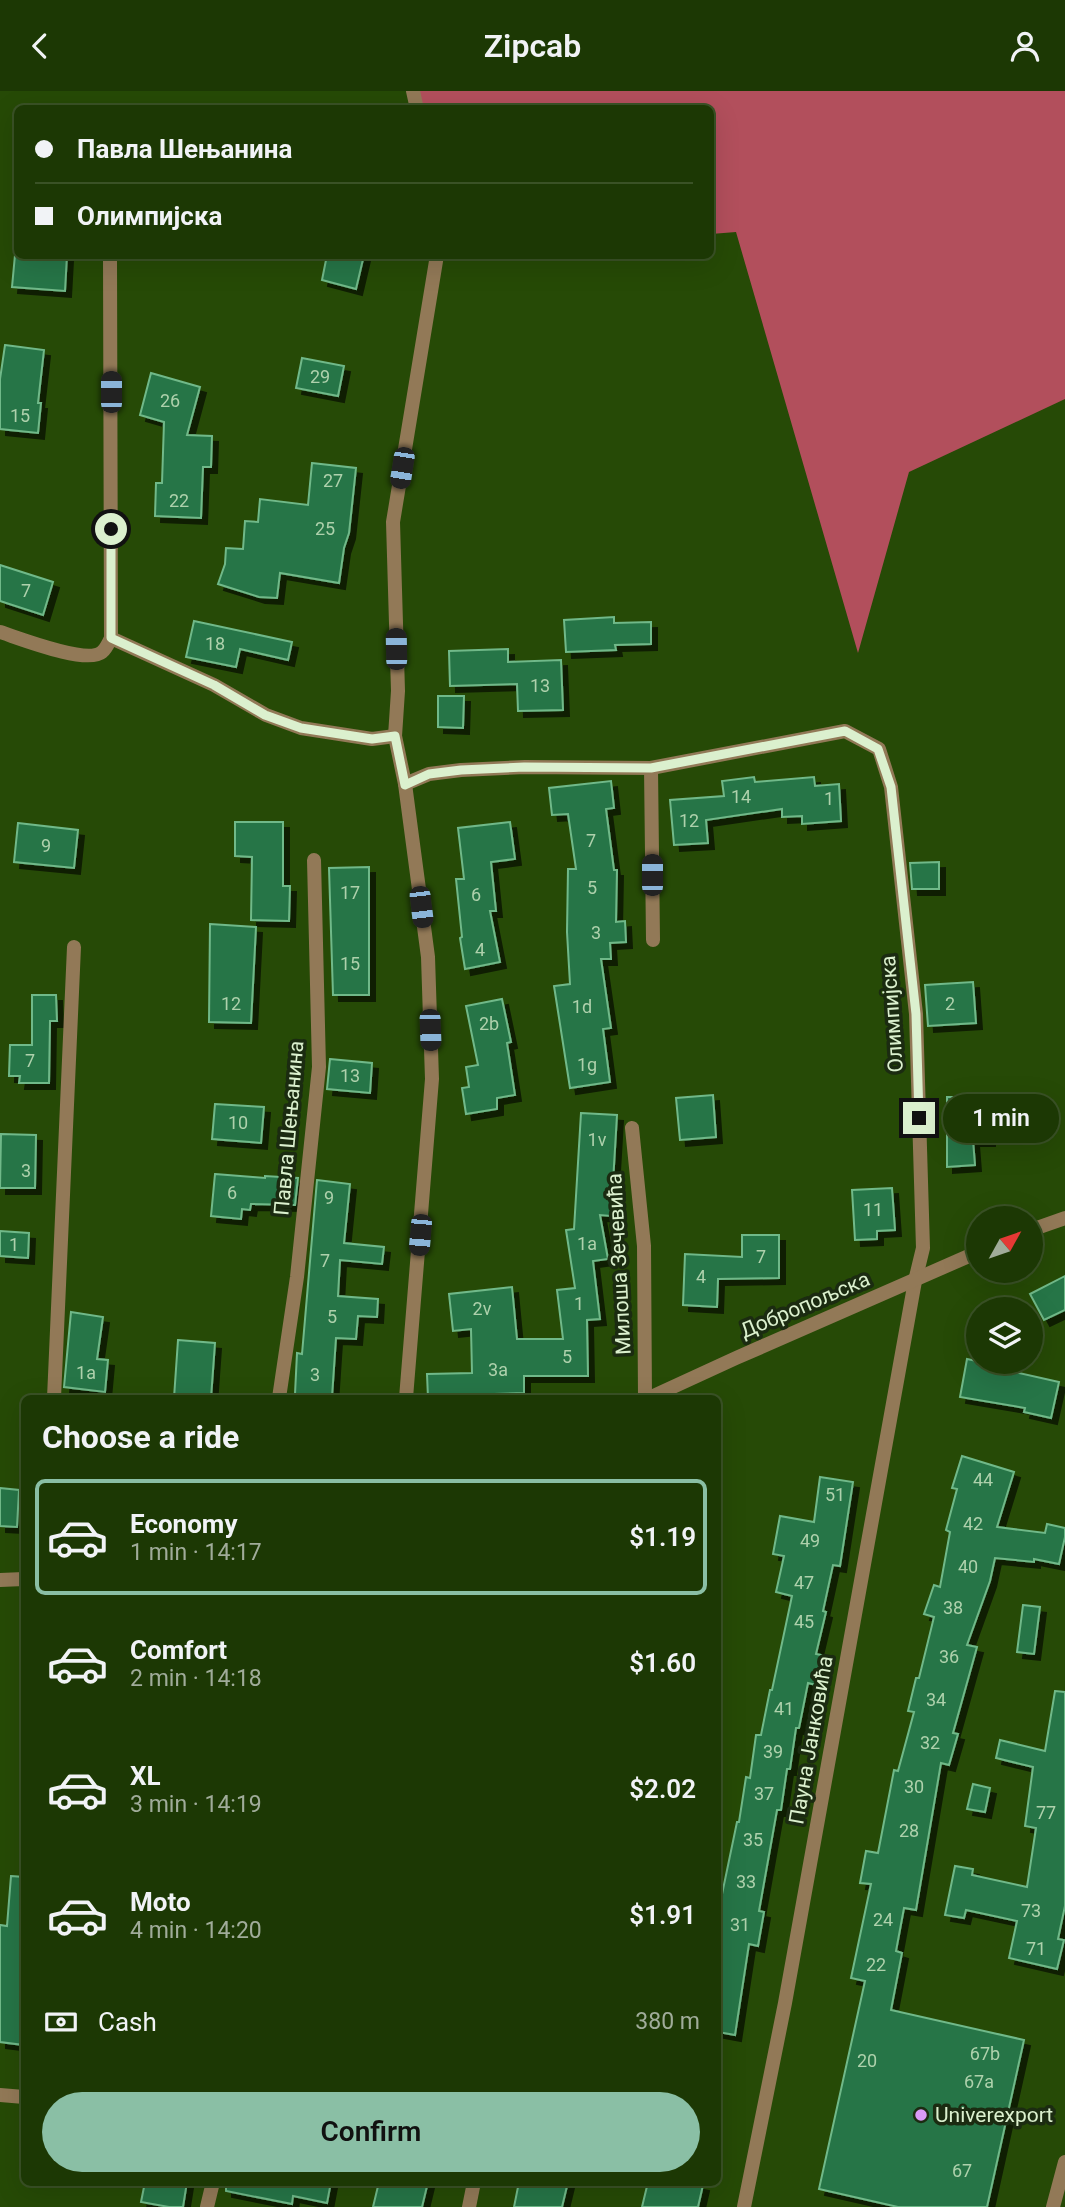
<!DOCTYPE html>
<html lang="en">
<head>
<meta charset="utf-8">
<style>
	:root { --surface:#1c3804; --page:#294313; --text:#f1f3f6; --muted:#a0ac9a; --line:#3a5226; --accent:#8abfa5 }
	body { margin:0; font-family:Roboto,sans-serif; background:var(--page); color:var(--text); height:100vh; display:flex; flex-direction:column; font-size:26px; white-space:nowrap }
	* { box-sizing:border-box; margin:0 }
	p { font-size:23px; color:var(--muted) }
	.icon { flex:none; width:38px; height:38px; fill:none; stroke:currentColor; stroke-width:2; stroke-linecap:round; stroke-linejoin:round }
	.map { position:relative; flex:1; overflow:hidden }
	.details { position:absolute; left:21px; top:1304px; width:700px; height:791px; display:flex; flex-direction:column; background:var(--surface); border-radius:10px; box-shadow:0 7px 28px #0002,0 0 0 2px var(--line) }
	.details>* { flex:none }
	.hud { position:absolute; left:14px; top:14px; width:700px; height:154px; border-radius:10px; box-shadow:0 7px 28px #0002,0 0 0 2px var(--line); display:grid; align-content:center; height:154px; padding:0 21px; background:var(--surface) }
	.needle { width:46px; rotate:50deg }
	.tools { position:absolute; left:966px; top:1115px; display:grid; gap:14px }
	.tools a { display:grid; place-items:center; width:77px; height:77px; border-radius:50%; background:var(--surface); box-shadow:0 7px 28px #0002,0 0 0 2px var(--line); font-size:35px }
	.end { position:absolute; width:32px; height:32px; margin:-16px; border:9px solid #dbf0ce; background:#111; box-shadow:0 0 0 4px #111 }
	.from { border-radius:50% }
	.bubble { position:absolute; height:49px; border-radius:24px; background:var(--surface); box-shadow:0 7px 28px #0002,0 0 0 2px var(--line); font-size:23px; font-weight:600; line-height:49px; text-align:center }
	.car { position:absolute; width:21px; height:42px; margin:-21px -10px; border-radius:9px; box-shadow:0 0 5px 2px #0007; background:linear-gradient(#222 24%,#8ab4d8 0 40%,#222 0 76%,#8ab4d8 0 86%,#222 0) }
	.hud b { display:flex; align-items:center; gap:24px; height:66px; font-size:26px }
	.hud b+b { border-top:2px solid var(--line) }
	.hud i { width:18px; height:18px; background:var(--text) }
	ul { padding:0; list-style:none }
	li { display:flex; align-items:center; gap:21px; height:116px; margin:0 14px 10px; padding:0 7px; border:4px solid transparent; border-radius:10px }
	li div { flex:1 }
	li b { display:block; font-size:26px }
	li em { font-style:normal; font-weight:600 }
	li.active { border-color:var(--accent) }
	li>.icon { width:63px; height:63px; stroke-width:1.5 }
	h2 { padding:0 21px; font-size:32px; line-height:84px }
	.pay { display:flex; align-items:center; gap:18px; height:77px; padding:0 21px; font-size:26px }
	.pay p { margin-inline-start:auto }
	.primary-button { display:flex; gap:14px; margin-top:auto; padding:14px 21px }
	.primary-button a { flex:1; height:80px; border-radius:42px; background:var(--accent); color:#111; font-size:28px; font-weight:600; line-height:80px; text-align:center }
	header { display:flex; justify-content:space-between; align-items:center; height:91px; padding:0 21px; background:var(--surface); font-size:32px; font-weight:600 }
	.map>svg:first-child { display:block }
	.forest { fill:#b24f5c }
	.building { fill:#287447; stroke:#70b989; stroke-width:2; filter:url(#shadow) }
	.lines { fill:none; stroke-linecap:round; stroke-linejoin:round }
	.minor { stroke:#927957; stroke-width:14 }
	.route { stroke:#dbf0ce; stroke-width:9 }
	.poi-dot { fill:#d99af7; stroke:#1b2b11; stroke-width:2.5 }
	.labels { text-anchor:middle; stroke-width:7; stroke-linejoin:round; paint-order:stroke }
	.number-label { font-size:18px; fill:#aed1ac }
	.street-label { font-size:21px; fill:#dbf0ce; stroke:#1b2b11 }
	.poi-label { font-size:21px; fill:#dbf0ce; stroke:#1b2b11; text-anchor:start }
</style>
</head>
<body>
<header><svg class="icon" aria-label="back" viewBox="0 0 24 24"><path d="M15 5l-7 7 7 7"/></svg>Zipcab<svg class="icon" aria-label="person" viewBox="0 0 24 24"><circle cx="12" cy="8" r="4"/><path d="M4 21q1-7 8-7t8 7"/></svg></header>
<div class="map">
<svg width="1065" height="2116" viewBox="0 0 1065 2116">
	<defs>
		<filter id="shadow"><feDropShadow dx="6" dy="6" stdDeviation="0" flood-color="#0009"/></filter>
	</defs>
	<rect width="100%" height="100%" fill="#264a06"/>
	<!-- forest -->
	<path class="forest" d="M 414,0 L 1065,0 L 1065,308 L 909,381 L 858,562 L 736,141 L 711,143 L 710,18 L 417,17 Z"/>
	<!-- building -->
	<g class="building">
		<path d="M 15,164 L 67,164 L 65,200 L 12,196 Z"/>
		<path d="M 327,164 L 364,164 L 356,198 L 322,189 Z"/>
		<path d="M 5,254 L 44,259 L 38,312 L 41,312 L 38,342 L 0,338 L 0,288 Z"/>
		<path d="M 302,267 L 344,275 L 338,305 L 296,297 Z"/>
		<path d="M 151,282 L 200,296 L 187,344 L 212,345 L 211,376 L 203,376 L 201,427 L 155,425 L 156,392 L 162,392 L 164,331 L 140,324 Z"/>
		<path d="M 312,372 L 356,377 L 349,442 L 344,457 L 339,492 L 280,482 L 277,507 L 259,506 L 218,493 L 225,473 L 226,457 L 243,458 L 245,430 L 258,431 L 260,408 L 308,414 Z"/>
		<path d="M 0,474 L 53,491 L 43,524 L 0,510 Z"/>
		<path d="M 614,526 L 614,532 L 651,531 L 651,553 L 615,554 L 616,559 L 566,561 L 564,529 Z"/>
		<path d="M 194,530 L 292,551 L 288,569 L 240,558 L 236,576 L 186,566 Z"/>
		<path d="M 508,558 L 508,571 L 561,569 L 563,619 L 518,620 L 517,593 L 450,595 L 449,560 Z"/>
		<path d="M 438,605 L 464,605 L 463,637 L 438,636 Z"/>
		<path d="M 754,686 L 755,691 L 814,686 L 815,695 L 839,693 L 841,730 L 802,733 L 802,725 L 782,726 L 782,718 L 706,729 L 708,752 L 674,754 L 670,709 L 724,705 L 722,690 Z"/>
		<path d="M 611,690 L 614,717 L 606,718 L 614,779 L 617,779 L 616,831 L 625,830 L 626,851 L 610,852 L 611,868 L 601,868 L 611,937 L 603,938 L 610,991 L 570,997 L 554,895 L 570,893 L 567,841 L 568,778 L 576,778 L 568,723 L 552,724 L 549,697 Z"/>
		<path d="M 235,731 L 283,731 L 283,795 L 290,795 L 289,830 L 251,829 L 252,766 L 235,765 Z"/>
		<path d="M 510,731 L 515,768 L 491,771 L 496,820 L 490,820 L 500,871 L 465,878 L 460,847 L 462,846 L 456,788 L 464,788 L 458,737 Z"/>
		<path d="M 18,732 L 78,739 L 74,777 L 14,771 Z"/>
		<path d="M 939,771 L 939,798 L 912,798 L 910,772 Z"/>
		<path d="M 369,776 L 369,904 L 333,904 L 329,777 Z"/>
		<path d="M 210,833 L 256,836 L 251,932 L 209,931 Z"/>
		<path d="M 973,891 L 976,932 L 928,935 L 925,894 Z"/>
		<path d="M 32,904 L 56,904 L 57,930 L 50,930 L 49,992 L 19,992 L 20,985 L 9,985 L 10,954 L 32,954 Z"/>
		<path d="M 502,908 L 511,951 L 507,952 L 515,1004 L 497,1007 L 497,1018 L 466,1023 L 462,997 L 469,996 L 466,976 L 478,974 L 466,915 Z"/>
		<path d="M 330,968 L 372,972 L 370,1002 L 327,998 Z"/>
		<path d="M 713,1004 L 716,1046 L 680,1049 L 676,1007 Z"/>
		<path d="M 947,1006 L 989,1006 L 989,1049 L 973,1049 L 975,1074 L 947,1076 Z"/>
		<path d="M 215,1013 L 264,1016 L 261,1052 L 212,1048 Z"/>
		<path d="M 581,1022 L 617,1024 L 611,1125 L 600,1124 L 608,1168 L 593,1170 L 600,1228 L 587,1229 L 588,1285 L 524,1285 L 524,1302 L 464,1304 L 465,1307 L 428,1307 L 427,1283 L 472,1282 L 471,1238 L 453,1240 L 449,1203 L 512,1196 L 517,1248 L 563,1248 L 557,1199 L 575,1197 L 566,1139 L 574,1138 Z"/>
		<path d="M 1,1043 L 36,1044 L 35,1097 L 0,1097 Z"/>
		<path d="M 215,1083 L 265,1087 L 265,1085 L 298,1087 L 295,1114 L 251,1113 L 250,1119 L 242,1118 L 241,1128 L 211,1125 Z"/>
		<path d="M 317,1089 L 350,1093 L 344,1152 L 384,1156 L 382,1173 L 340,1169 L 338,1205 L 378,1208 L 377,1226 L 358,1225 L 356,1248 L 336,1247 L 332,1306 L 295,1303 L 297,1262 L 302,1263 Z"/>
		<path d="M 892,1097 L 895,1139 L 877,1140 L 877,1148 L 855,1149 L 852,1099 Z"/>
		<path d="M 0,1140 L 29,1142 L 28,1167 L 0,1165 Z"/>
		<path d="M 742,1144 L 779,1144 L 779,1187 L 718,1188 L 717,1216 L 683,1214 L 685,1163 L 742,1166 Z"/>
		<path d="M 1065,1185 L 1065,1219 L 1044,1229 L 1030,1203 Z"/>
		<path d="M 71,1221 L 103,1226 L 97,1268 L 108,1269 L 105,1301 L 64,1296 Z"/>
		<path d="M 178,1249 L 215,1252 L 211,1307 L 174,1307 Z"/>
		<path d="M 967,1268 L 1006,1276 L 1006,1279 L 1059,1291 L 1051,1327 L 1024,1321 L 1025,1317 L 960,1306 Z"/>
		<path d="M 962,1365 L 1014,1381 L 997,1436 L 1045,1442 L 1047,1433 L 1065,1437 L 1065,1446 L 1059,1473 L 1034,1468 L 1034,1471 L 995,1467 L 990,1490 L 967,1554 L 977,1556 L 953,1642 L 958,1643 L 949,1674 L 941,1672 L 916,1819 L 904,1817 L 896,1860 L 902,1862 L 891,1919 L 1024,1949 L 987,2116 L 898,2116 L 819,2098 L 865,1890 L 851,1887 L 871,1793 L 860,1792 L 866,1760 L 878,1762 L 894,1679 L 898,1680 L 914,1621 L 908,1620 L 916,1587 L 919,1587 L 934,1526 L 924,1523 L 934,1494 L 940,1496 L 950,1441 L 946,1439 L 957,1398 L 952,1397 Z"/>
		<path d="M 820,1386 L 853,1391 L 840,1475 L 833,1474 L 823,1520 L 826,1521 L 816,1563 L 821,1564 L 816,1594 L 808,1592 L 799,1637 L 796,1637 L 790,1678 L 787,1678 L 781,1719 L 777,1719 L 759,1820 L 764,1821 L 758,1855 L 749,1853 L 735,1944 L 718,1941 L 718,1873 L 721,1848 L 718,1847 L 718,1813 L 720,1813 L 737,1731 L 739,1731 L 746,1686 L 750,1687 L 756,1644 L 761,1644 L 770,1599 L 772,1599 L 792,1505 L 776,1501 L 784,1465 L 773,1463 L 780,1425 L 814,1431 Z"/>
		<path d="M 0,1397 L 19,1399 L 17,1436 L 0,1435 Z"/>
		<path d="M 1023,1514 L 1040,1516 L 1034,1563 L 1017,1561 Z"/>
		<path d="M 1055,1600 L 1065,1601 L 1065,1815 L 1058,1848 L 1064,1849 L 1057,1878 L 1009,1867 L 1017,1830 L 966,1819 L 964,1827 L 945,1824 L 955,1775 L 973,1778 L 972,1784 L 1027,1796 L 1036,1737 L 1025,1735 L 1033,1676 L 996,1667 L 1000,1649 L 1045,1660 Z"/>
		<path d="M 973,1693 L 990,1697 L 985,1721 L 967,1718 Z"/>
		<path d="M 11,1785 L 24,1786 L 24,1954 L 0,1951 L 0,1834 L 7,1835 Z"/>
		<path d="M 145,2091 L 187,2091 L 183,2116 L 169,2116 L 141,2111 Z"/>
		<path d="M 226,2091 L 331,2091 L 327,2112 L 293,2105 L 292,2113 L 226,2100 Z"/>
		<path d="M 379,2091 L 428,2091 L 422,2116 L 373,2116 Z"/>
		<path d="M 519,2091 L 568,2091 L 562,2116 L 514,2116 Z"/>
		<path d="M 648,2091 L 689,2091 L 703,2094 L 698,2116 L 642,2116 Z"/>
	</g>
	<g class="lines">
		<!-- minor -->
		<g class="minor">
			<path d="M 413,0 L 417,18"/>
			<path d="M 110,164 L 111,547"/>
			<path d="M 0,541 C 19,547 87,574 102,561 C 106,558 109,551 111,547"/>
			<path d="M 111,547 L 214,594 L 266,624 L 301,637 L 372,648 L 395,645"/>
			<path d="M 651,677 L 653,849"/>
			<path d="M 405,693 L 429,683 L 461,679 L 525,676 L 651,677 L 845,640 L 879,658 L 891,696 L 916,923 L 923,1157 L 915,1190 L 785,1912 L 744,2116"/>
			<path d="M 632,1037 L 644,1155 L 645,1307"/>
			<path d="M 1031,1139 L 1065,1127"/>
			<path d="M 54,1307 L 74,856"/>
			<path d="M 279,1307 L 297,1186 L 319,976 L 314,769"/>
			<path d="M 406,1307 L 432,988 L 428,866 L 405,693 L 395,645 L 398,600 L 393,431 L 437,164"/>
			<path d="M 649,1307 L 736,1267 L 978,1161"/>
			<path d="M 0,1489 L 24,1488"/>
			<path d="M 0,2004 L 24,2006"/>
			<path d="M 207,2116 L 213,2091"/>
			<path d="M 469,2116 L 474,2091"/>
			<path d="M 1053,2116 L 1065,2071"/>
		</g>
	</g>
	<g class="lines">
		<!-- route -->
		<path class="route" d="M 111,438 L 111,547 L 214,594 L 265,624 L 301,637 L 372,648 L 395,645 L 405,694 L 429,683 L 461,679 L 524,676 L 651,677 L 845,640 L 878,658 L 891,696 L 916,923 L 919,1027"/>
	</g>
	<!-- markers -->
	<circle class="poi-dot" cx="921" cy="2024" r="7"/>
	<g class="labels">
		<!-- number labels -->
		<g class="number-label">
			<text x="320" y="292">29</text>
			<text x="170" y="316">26</text>
			<text x="20" y="331">15</text>
			<text x="333" y="396">27</text>
			<text x="179" y="416">22</text>
			<text x="325" y="444">25</text>
			<text x="26" y="506">7</text>
			<text x="215" y="559">18</text>
			<text x="540" y="601">13</text>
			<text x="741" y="712">14</text>
			<text x="829" y="714">1</text>
			<text x="689" y="736">12</text>
			<text x="591" y="756">7</text>
			<text x="46" y="761">9</text>
			<text x="592" y="803">5</text>
			<text x="350" y="808">17</text>
			<text x="476" y="810">6</text>
			<text x="596" y="848">3</text>
			<text x="480" y="865">4</text>
			<text x="350" y="879">15</text>
			<text x="231" y="919">12</text>
			<text x="950" y="919">2</text>
			<text x="582" y="922">1d</text>
			<text x="489" y="939">2b</text>
			<text x="30" y="976">7</text>
			<text x="587" y="980">1g</text>
			<text x="350" y="991">13</text>
			<text x="238" y="1038">10</text>
			<text x="597" y="1055">1v</text>
			<text x="26" y="1086">3</text>
			<text x="232" y="1108">6</text>
			<text x="329" y="1113">9</text>
			<text x="873" y="1125">11</text>
			<text x="587" y="1159">1a</text>
			<text x="14" y="1160">1</text>
			<text x="761" y="1172">7</text>
			<text x="325" y="1176">7</text>
			<text x="701" y="1192">4</text>
			<text x="579" y="1219">1</text>
			<text x="482" y="1224">2v</text>
			<text x="332" y="1232">5</text>
			<text x="567" y="1272">5</text>
			<text x="498" y="1285">3a</text>
			<text x="86" y="1288">1a</text>
			<text x="315" y="1290">3</text>
			<text x="983" y="1395">44</text>
			<text x="835" y="1410">51</text>
			<text x="973" y="1439">42</text>
			<text x="810" y="1456">49</text>
			<text x="968" y="1482">40</text>
			<text x="804" y="1498">47</text>
			<text x="953" y="1523">38</text>
			<text x="804" y="1537">45</text>
			<text x="949" y="1572">36</text>
			<text x="936" y="1615">34</text>
			<text x="784" y="1624">41</text>
			<text x="930" y="1658">32</text>
			<text x="773" y="1667">39</text>
			<text x="914" y="1702">30</text>
			<text x="764" y="1709">37</text>
			<text x="1046" y="1728">77</text>
			<text x="909" y="1746">28</text>
			<text x="753" y="1755">35</text>
			<text x="746" y="1797">33</text>
			<text x="1031" y="1826">73</text>
			<text x="883" y="1835">24</text>
			<text x="740" y="1840">31</text>
			<text x="1036" y="1864">71</text>
			<text x="876" y="1880">22</text>
			<text x="985" y="1969">67b</text>
			<text x="867" y="1976">20</text>
			<text x="979" y="1997">67a</text>
			<text x="962" y="2086">67</text>
		</g>
		<!-- street labels -->
		<g class="street-label">
			<text transform="translate(892 923) rotate(-94)" y="7">Олимпијска</text>
			<text transform="translate(289 1037) rotate(-85)" y="7">Павла Шењанина</text>
			<text transform="translate(619 1173) rotate(-93)" y="7">Милоша Зечевића</text>
			<text transform="translate(805 1214) rotate(-23)" y="7">Добропољска</text>
			<text transform="translate(811 1649) rotate(-80)" y="7">Пауна Јанковића</text>
		</g>
		<!-- poi labels -->
		<g class="poi-label">
			<text x="935" y="2031">Univerexport</text>
		</g>
	</g>
</svg>
<div class="tools">
<a><svg class="needle" viewBox="-14 -14 28 28"><path d="M0-13l5 13h-10z" fill="#e53935"/><path d="M0 13l5-13h-10z" fill="#a0ac9a"/></svg></a>
<a><svg class="icon" aria-label="layers" viewBox="0 0 24 24"><path d="M12 4l9 5-9 5-9-5zM3 14l9 5 9-5"/></svg></a>
</div>
<i class="end from" style="left:111px;top:438px"></i>
<i class="end" style="left:919px;top:1027px"></i>
<div class="bubble" style="left:943px;top:1003px;width:116px">1 min</div>
<i class="car" style="left:111px;top:301px;rotate:0deg"></i>
<i class="car" style="left:402px;top:377px;rotate:189deg"></i>
<i class="car" style="left:396px;top:558px;rotate:359deg"></i>
<i class="car" style="left:652px;top:784px;rotate:0deg"></i>
<i class="car" style="left:421px;top:816px;rotate:173deg"></i>
<i class="car" style="left:430px;top:939px;rotate:178deg"></i>
<i class="car" style="left:420px;top:1144px;rotate:185deg"></i>
<div class="hud">
<b><i class="from"></i>Павла Шењанина</b>
<b><i></i>Олимпијска</b>
</div>
<section class="details">
<h2>Choose a ride</h2>
<ul>
<li class="active"><svg class="icon" aria-label="car" viewBox="0 0 24 24"><path d="M5 17H2v-5l4-1 3-4h7l3 4 3 1v5h-3M9 17h6M6 11h13"/><circle cx="7" cy="17" r="2"/><circle cx="17" cy="17" r="2"/></svg><div><b>Economy</b><p>1 min · 14:17</p></div><em>$1.19</em></li>
<li><svg class="icon" aria-label="car" viewBox="0 0 24 24"><path d="M5 17H2v-5l4-1 3-4h7l3 4 3 1v5h-3M9 17h6M6 11h13"/><circle cx="7" cy="17" r="2"/><circle cx="17" cy="17" r="2"/></svg><div><b>Comfort</b><p>2 min · 14:18</p></div><em>$1.60</em></li>
<li><svg class="icon" aria-label="car" viewBox="0 0 24 24"><path d="M5 17H2v-5l4-1 3-4h7l3 4 3 1v5h-3M9 17h6M6 11h13"/><circle cx="7" cy="17" r="2"/><circle cx="17" cy="17" r="2"/></svg><div><b>XL</b><p>3 min · 14:19</p></div><em>$2.02</em></li>
<li><svg class="icon" aria-label="car" viewBox="0 0 24 24"><path d="M5 17H2v-5l4-1 3-4h7l3 4 3 1v5h-3M9 17h6M6 11h13"/><circle cx="7" cy="17" r="2"/><circle cx="17" cy="17" r="2"/></svg><div><b>Moto</b><p>4 min · 14:20</p></div><em>$1.91</em></li>
</ul>
<div class="pay"><svg class="icon" aria-label="cash" viewBox="0 0 24 24"><path d="M3 7h18v10H3z"/><circle cx="12" cy="12" r="2"/></svg>Cash<p>380 m</p></div>
<div class="primary-button"><a>Confirm</a></div>
</section>
</div>
</body>
</html>
